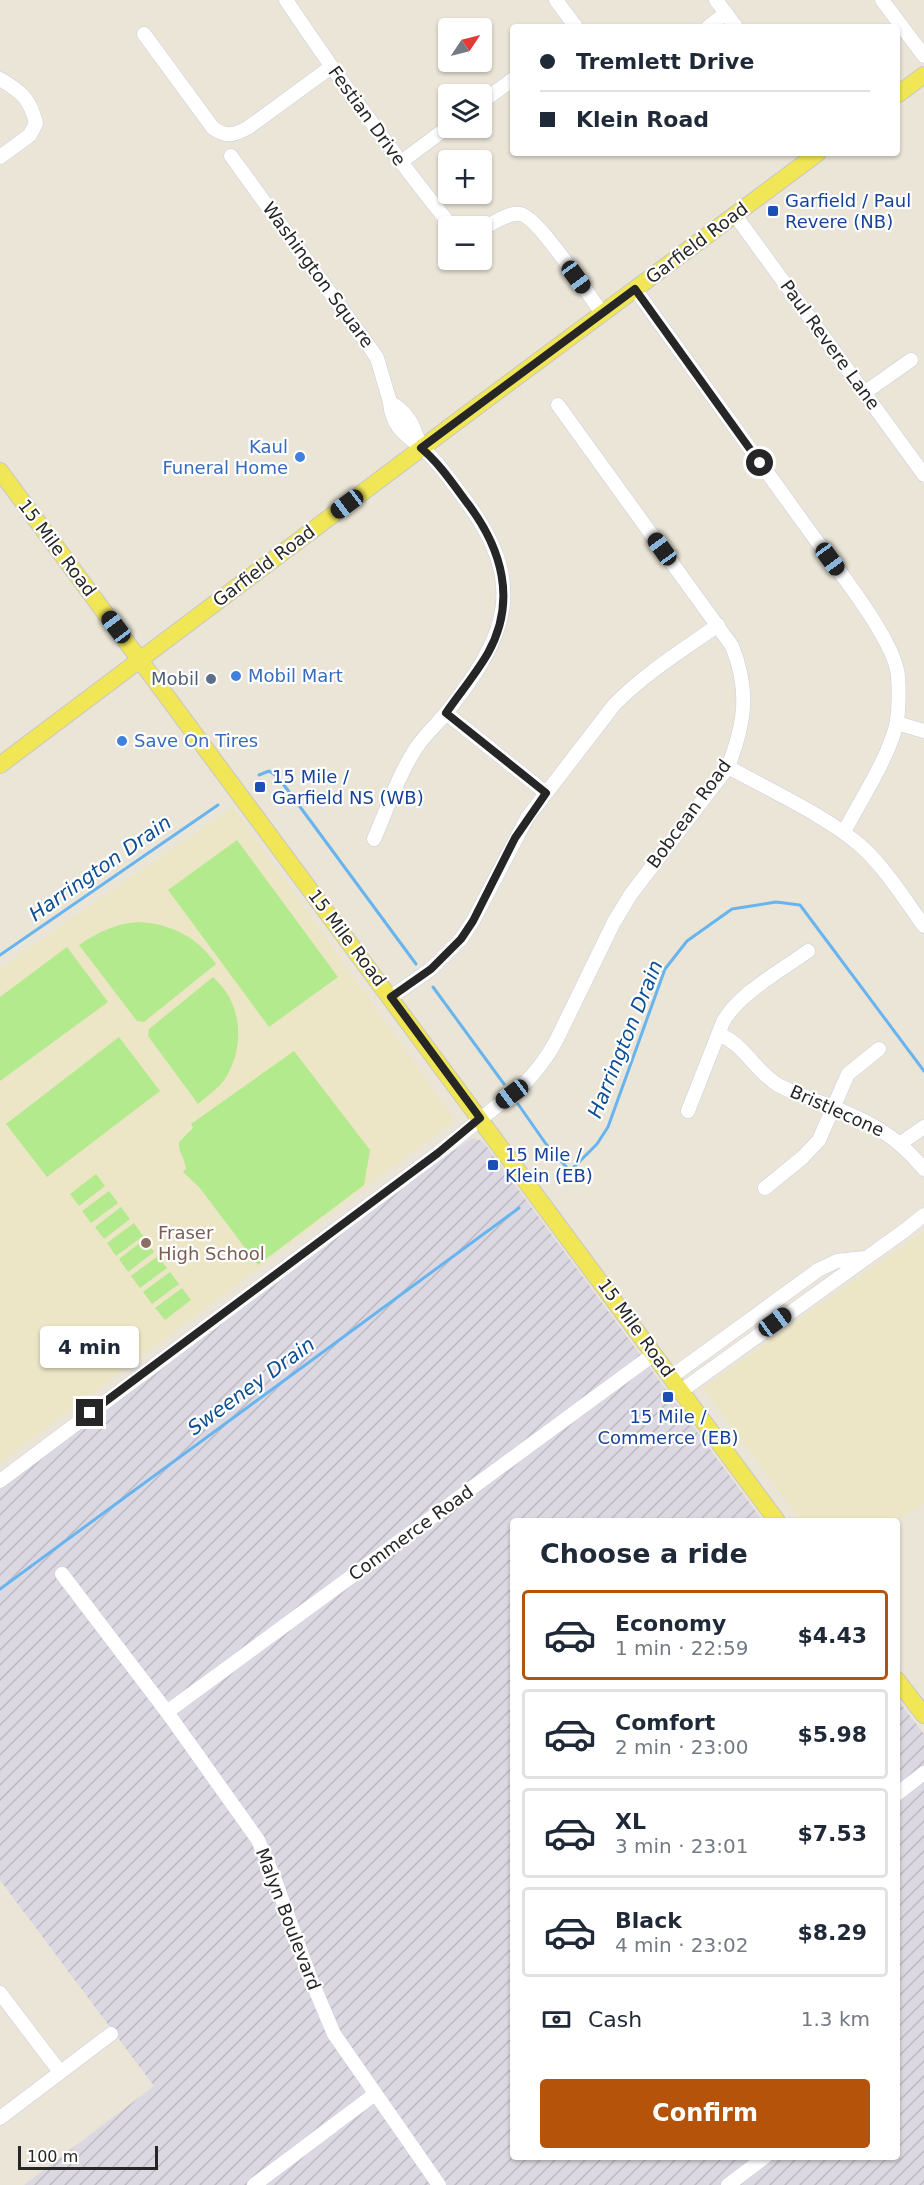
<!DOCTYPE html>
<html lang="en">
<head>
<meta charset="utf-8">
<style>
	:root { --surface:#fff; --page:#f2f2f3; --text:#1f2937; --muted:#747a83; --line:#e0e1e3; --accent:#b45309 }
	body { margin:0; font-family:"DejaVu Sans",sans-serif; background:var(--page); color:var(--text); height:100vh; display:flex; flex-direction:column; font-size:22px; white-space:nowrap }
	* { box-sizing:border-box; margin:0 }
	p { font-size:20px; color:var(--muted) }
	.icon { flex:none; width:33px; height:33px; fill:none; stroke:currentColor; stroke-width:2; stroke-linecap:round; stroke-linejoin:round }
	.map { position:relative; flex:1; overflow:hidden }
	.panel { position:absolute; left:510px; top:1518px; width:390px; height:642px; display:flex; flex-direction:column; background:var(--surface); border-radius:6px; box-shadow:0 2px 4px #0004 }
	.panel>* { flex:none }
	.top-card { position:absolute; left:510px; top:24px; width:390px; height:132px; border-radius:6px; box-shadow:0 2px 4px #0004; display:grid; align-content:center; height:132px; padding:0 30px; background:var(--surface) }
	.needle { width:39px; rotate:55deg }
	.controls { position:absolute; left:438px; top:18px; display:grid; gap:12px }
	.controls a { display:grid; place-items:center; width:54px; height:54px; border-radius:6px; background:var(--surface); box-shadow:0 2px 4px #0004; font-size:30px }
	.scale { position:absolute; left:18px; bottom:15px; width:140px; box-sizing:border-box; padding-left:6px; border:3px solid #262626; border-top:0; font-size:16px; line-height:21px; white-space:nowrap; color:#262626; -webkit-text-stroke:4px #fff; paint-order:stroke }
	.end { position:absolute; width:27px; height:27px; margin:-14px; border:8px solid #262626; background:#fff; box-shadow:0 0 0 3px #fff }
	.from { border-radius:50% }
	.bubble { position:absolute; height:42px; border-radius:6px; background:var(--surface); box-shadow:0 2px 4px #0004; font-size:20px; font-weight:700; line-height:42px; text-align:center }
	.car { position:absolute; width:18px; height:36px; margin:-18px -9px; border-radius:8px; box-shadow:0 0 4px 2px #0007; background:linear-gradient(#222 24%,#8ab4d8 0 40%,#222 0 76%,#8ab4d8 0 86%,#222 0) }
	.top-card b { display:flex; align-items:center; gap:21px; height:57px; font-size:22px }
	.top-card b+b { border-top:2px solid var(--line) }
	.top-card i { width:15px; height:15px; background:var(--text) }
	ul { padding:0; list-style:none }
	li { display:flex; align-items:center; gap:18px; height:90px; margin:0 12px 9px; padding:0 18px; border:3px solid var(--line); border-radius:6px }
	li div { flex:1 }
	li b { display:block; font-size:22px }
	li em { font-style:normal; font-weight:700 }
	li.current { border-color:var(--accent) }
	li>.icon { width:54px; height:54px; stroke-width:1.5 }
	h2 { padding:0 30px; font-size:27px; line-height:72px }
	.pay { display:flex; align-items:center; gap:15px; height:66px; padding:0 30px; font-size:22px }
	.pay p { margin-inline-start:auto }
	.cta { display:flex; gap:12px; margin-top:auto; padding:12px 30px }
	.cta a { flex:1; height:69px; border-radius:6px; background:var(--accent); color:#fff; font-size:24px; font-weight:700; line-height:69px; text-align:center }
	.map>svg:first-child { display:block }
	.industrial { fill:url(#industrial-furrows) }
	.education { fill:#ece6c6 }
	.pitch { fill:#b3ea8d }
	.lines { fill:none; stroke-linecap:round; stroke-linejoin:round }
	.stream { stroke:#67b4ef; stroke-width:3 }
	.minor-casing { stroke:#cdcde0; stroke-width:15 }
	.major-casing { stroke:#c7c7c7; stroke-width:18 }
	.minor { stroke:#fff; stroke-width:14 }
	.major { stroke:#f1e655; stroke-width:16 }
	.route { stroke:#262626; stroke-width:8 }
	.transit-dot { fill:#1a4fb4; stroke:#fff; stroke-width:2 }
	.shop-dot { fill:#3f7fe0; stroke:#fff; stroke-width:2 }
	.service-dot { fill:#5c6f8a; stroke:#fff; stroke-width:2 }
	.education-dot { fill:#8d6e63; stroke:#fff; stroke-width:2 }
	.labels { text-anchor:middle; stroke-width:4.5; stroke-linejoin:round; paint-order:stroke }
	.street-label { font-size:18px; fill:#262626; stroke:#fff }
	.transit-label { font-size:18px; fill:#164399; stroke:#fff; text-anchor:start }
	.shop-label { font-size:18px; fill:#366cbe; stroke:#fff; text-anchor:start }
	.service-label { font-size:18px; fill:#4e5e75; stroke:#fff; text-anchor:end }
	.education-label { font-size:18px; fill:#785e54; stroke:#fff; text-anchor:start }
	.water-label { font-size:20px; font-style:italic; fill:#0c4f95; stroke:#fff }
</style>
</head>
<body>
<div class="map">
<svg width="924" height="2185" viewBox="0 0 924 2185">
	<defs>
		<pattern id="industrial-furrows" width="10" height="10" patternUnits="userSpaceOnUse" patternTransform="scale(1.5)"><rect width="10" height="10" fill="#dcd8e1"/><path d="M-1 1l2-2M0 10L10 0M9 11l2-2" fill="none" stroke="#bdb9c1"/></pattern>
	</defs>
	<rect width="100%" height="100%" fill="#eae5d7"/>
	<!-- industrial -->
	<path class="industrial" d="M 472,1138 L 482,1141 L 487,1147 L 763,1521 L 513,1521 L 513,2157 L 897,2157 L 897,1699 L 924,1734 L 924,2185 L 24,2185 L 154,2086 L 0,1880 L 0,1490 L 391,1195 Z"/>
	<!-- education -->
	<g class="education">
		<path d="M 233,807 L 455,1120 L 0,1463 L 0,968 Z"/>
		<path d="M 924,1231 L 924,1502 L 897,1522 L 801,1521 L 703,1388 Z"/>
	</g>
	<!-- pitch -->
	<g class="pitch">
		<path d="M 237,840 L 338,977 L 269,1027 L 168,890 Z"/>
		<path d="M 138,922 C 172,924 197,937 216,964 L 144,1022 L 137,1021 L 79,945 C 98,932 115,924 138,922 Z"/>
		<path d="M 67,947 L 108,1002 L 0,1081 L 0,997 Z"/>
		<path d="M 213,977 C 218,982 224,988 228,995 C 243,1021 241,1054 225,1079 C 218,1089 207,1096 198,1104 L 148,1036 L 149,1029 Z"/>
		<path d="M 119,1037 L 160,1091 L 47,1177 L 6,1124 Z"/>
		<path d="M 294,1051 L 370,1150 L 364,1185 L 258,1265 L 199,1187 L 183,1172 L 186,1169 C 185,1158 178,1153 179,1142 L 193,1128 L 191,1124 Z"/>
		<path d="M 96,1174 L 105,1186 L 79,1206 L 70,1194 Z"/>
		<path d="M 109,1191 L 118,1203 L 91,1223 L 82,1211 Z"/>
		<path d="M 121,1207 L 130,1219 L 104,1239 L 95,1227 Z"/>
		<path d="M 134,1223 L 143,1236 L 116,1256 L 107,1243 Z"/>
		<path d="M 145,1239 L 154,1252 L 128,1272 L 119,1259 Z"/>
		<path d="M 158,1256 L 167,1268 L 140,1288 L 131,1276 Z"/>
		<path d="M 170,1272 L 179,1284 L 152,1304 L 143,1292 Z"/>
		<path d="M 182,1288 L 191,1300 L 165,1320 L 155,1308 Z"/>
	</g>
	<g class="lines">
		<!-- stream -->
		<g class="stream">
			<path d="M 259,775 L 269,771 L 278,777 L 416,964"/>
			<path d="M 0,955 L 218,805"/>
			<path d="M 433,987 L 504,1084"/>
			<path d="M 518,1104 L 546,1144 L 570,1171 L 597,1144 L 608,1127 L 665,969 L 687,941 L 732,909 L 776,902 L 800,905 L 924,1071"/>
			<path d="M 0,1589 L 519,1208"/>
		</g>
		<defs>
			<g id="minor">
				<path d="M 286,0 C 337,76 390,150 448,222 L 454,226"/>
				<path d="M 556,0 L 576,27"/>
				<path d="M 716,0 L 736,27"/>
				<path d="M 882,0 L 924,56"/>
				<path d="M 708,27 L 726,13"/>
				<path d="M 144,34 L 213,128 C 227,138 235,135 249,127 L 331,67"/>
				<path d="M 0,79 C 22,92 30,99 36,123 L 30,135 L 0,157"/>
				<path d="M 482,102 L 513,79"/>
				<path d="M 231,156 L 371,349 L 377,358 L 390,402"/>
				<path d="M 401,162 L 448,127"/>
				<path d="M 735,215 L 924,475"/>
				<path d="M 482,229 C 492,224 508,212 520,214 C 538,216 589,296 602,313"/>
				<path d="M 635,289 C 693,369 751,449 808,529 C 831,561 895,639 898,676 C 899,690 899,706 897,721 C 891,754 860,801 844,832"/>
				<path d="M 864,393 L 911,360"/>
				<path d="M 446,713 L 546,793"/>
				<path d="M 897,723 L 924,731"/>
				<path d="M 728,767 C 769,790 827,816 862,847 C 886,869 905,900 924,926"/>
				<path d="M 374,839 C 387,809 398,776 416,748 C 425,735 436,725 446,713 C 509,634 528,583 463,497 C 454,485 445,472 435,461 C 417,439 392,435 390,402 C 410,414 414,427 421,448"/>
				<path d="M 391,997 L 431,969 L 461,939 L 473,921 L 527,818 L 614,705 C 644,674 683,650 718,625"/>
				<path d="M 719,1034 C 746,1046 754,1070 778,1085 C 793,1093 809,1098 825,1104 C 867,1120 895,1134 924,1169"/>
				<path d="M 688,1111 L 723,1022 C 739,993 781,971 808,951"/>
				<path d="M 901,1143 L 924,1127"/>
				<path d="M 765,1188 L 803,1157 L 819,1140 L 848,1074 L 879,1049"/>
				<path d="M 671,1377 L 818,1270 L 837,1261 L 865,1258"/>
				<path d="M 681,1391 L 904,1231 L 924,1215"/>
				<path d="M 0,1481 L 438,1153 L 522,1086 C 536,1072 547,1058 556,1041 L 614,922 L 631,894 L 728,767 C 745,723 750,691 732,646 L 558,405"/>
				<path d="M 62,1574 L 167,1712 L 258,1840 L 275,1880 L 310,1977 L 334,2034 L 439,2185"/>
				<path d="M 167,1712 L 654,1354"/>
				<path d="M 897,1794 L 924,1773"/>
				<path d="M 0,1993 L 60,2072"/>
				<path d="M 0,2118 L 111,2034"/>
				<path d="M 254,2185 L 375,2094"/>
				<path d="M 728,2185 L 765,2157"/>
			</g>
			<g id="major">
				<path d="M 897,95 L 924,75"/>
				<path d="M 0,471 L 777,1521"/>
				<path d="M 0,765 L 471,411 L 818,153"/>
				<path d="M 897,1680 L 924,1715"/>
			</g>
		</defs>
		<!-- minor casing -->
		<use href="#minor" class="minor-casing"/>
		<!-- major casing -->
		<use href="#major" class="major-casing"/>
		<!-- minor -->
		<use href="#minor" class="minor"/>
		<!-- major -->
		<use href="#major" class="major"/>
	</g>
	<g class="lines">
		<!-- route -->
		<path class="route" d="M 90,1413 L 438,1153 L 480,1118 L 391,997 L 431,969 L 461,939 L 473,921 L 515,838 L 546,793 L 446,713 C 459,694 476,674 488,653 C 517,601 502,549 468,504 C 453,484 440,464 421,448 L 635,289 L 760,463"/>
	</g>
	<!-- markers -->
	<g class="transit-dot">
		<rect x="767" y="205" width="12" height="12" rx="3"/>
		<rect x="254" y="781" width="12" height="12" rx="3"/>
		<rect x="487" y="1159" width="12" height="12" rx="3"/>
		<rect x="662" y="1391" width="12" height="12" rx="3"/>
	</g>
	<g class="shop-dot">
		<circle cx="300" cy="457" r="6"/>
		<circle cx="236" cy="676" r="6"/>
		<circle cx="122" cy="741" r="6"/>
	</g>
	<circle class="service-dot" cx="211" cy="679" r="6"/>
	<circle class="education-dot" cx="146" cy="1243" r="6"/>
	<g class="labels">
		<!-- street labels -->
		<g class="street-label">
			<text transform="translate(367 116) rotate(54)" y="6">Festian Drive</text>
			<text transform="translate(697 243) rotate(-37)" y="6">Garfield Road</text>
			<text transform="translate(318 275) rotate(54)" y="6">Washington Square</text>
			<text transform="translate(830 345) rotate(54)" y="6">Paul Revere Lane</text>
			<text transform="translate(57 548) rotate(53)" y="6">15 Mile Road</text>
			<text transform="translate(264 566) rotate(-37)" y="6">Garfield Road</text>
			<text transform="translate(689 814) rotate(-54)" y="6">Bobcean Road</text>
			<text transform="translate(347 938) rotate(53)" y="6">15 Mile Road</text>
			<text transform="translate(837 1111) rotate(24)" y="6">Bristlecone</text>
			<text transform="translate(636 1328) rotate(54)" y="6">15 Mile Road</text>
			<text transform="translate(411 1533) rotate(-36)" y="6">Commerce Road</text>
			<text transform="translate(288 1919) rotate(69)" y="6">Malyn Boulevard</text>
		</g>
		<!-- transit labels -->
		<g class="transit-label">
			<text x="785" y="207">Garfield / Paul<tspan x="785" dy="21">Revere (NB)</tspan></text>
			<text x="272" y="783">15 Mile /<tspan x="272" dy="21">Garfield NS (WB)</tspan></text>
			<text x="505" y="1161">15 Mile /<tspan x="505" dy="21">Klein (EB)</tspan></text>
			<text x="668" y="1423" text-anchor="middle">15 Mile /<tspan x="668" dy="21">Commerce (EB)</tspan></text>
		</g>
		<!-- shop labels -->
		<g class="shop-label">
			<text x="288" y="453" text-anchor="end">Kaul<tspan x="288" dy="21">Funeral Home</tspan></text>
			<text x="248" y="682">Mobil Mart</text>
			<text x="134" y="747">Save On Tires</text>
		</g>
		<!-- service labels -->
		<g class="service-label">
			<text x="199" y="685">Mobil</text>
		</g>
		<!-- education labels -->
		<g class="education-label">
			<text x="158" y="1239">Fraser<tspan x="158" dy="21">High School</tspan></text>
		</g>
		<!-- water labels -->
		<g class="water-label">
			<text transform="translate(100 868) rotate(-35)" y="7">Harrington Drain</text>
			<text transform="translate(625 1039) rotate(-68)" y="7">Harrington Drain</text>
			<text transform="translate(251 1386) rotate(-36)" y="7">Sweeney Drain</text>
		</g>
	</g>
</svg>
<div class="controls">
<a><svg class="needle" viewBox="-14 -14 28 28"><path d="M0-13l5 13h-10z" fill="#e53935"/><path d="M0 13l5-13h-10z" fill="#747a83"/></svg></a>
<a><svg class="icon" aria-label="layers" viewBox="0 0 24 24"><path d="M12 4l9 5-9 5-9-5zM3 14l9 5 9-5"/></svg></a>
<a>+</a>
<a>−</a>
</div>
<div class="scale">100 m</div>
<i class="end from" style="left:760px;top:463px"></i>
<i class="end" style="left:90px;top:1413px"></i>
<div class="bubble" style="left:40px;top:1326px;width:99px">4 min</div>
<i class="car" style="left:576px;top:277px;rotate:144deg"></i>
<i class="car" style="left:347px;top:504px;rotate:233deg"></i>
<i class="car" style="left:662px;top:549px;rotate:324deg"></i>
<i class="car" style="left:830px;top:559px;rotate:144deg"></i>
<i class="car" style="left:116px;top:627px;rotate:323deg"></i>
<i class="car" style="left:512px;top:1094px;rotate:233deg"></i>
<i class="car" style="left:775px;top:1322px;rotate:54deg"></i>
<div class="top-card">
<b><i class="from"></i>Tremlett Drive</b>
<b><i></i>Klein Road</b>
</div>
<section class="panel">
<h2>Choose a ride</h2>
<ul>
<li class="current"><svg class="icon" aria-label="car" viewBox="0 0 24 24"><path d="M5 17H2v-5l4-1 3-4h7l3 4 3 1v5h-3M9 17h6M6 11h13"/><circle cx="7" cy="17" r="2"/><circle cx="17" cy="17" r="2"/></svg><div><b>Economy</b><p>1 min · 22:59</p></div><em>$4.43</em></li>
<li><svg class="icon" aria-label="car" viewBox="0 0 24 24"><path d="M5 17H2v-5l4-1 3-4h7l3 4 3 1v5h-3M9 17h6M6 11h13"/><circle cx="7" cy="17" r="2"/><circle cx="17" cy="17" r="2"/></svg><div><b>Comfort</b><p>2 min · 23:00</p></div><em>$5.98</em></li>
<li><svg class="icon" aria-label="car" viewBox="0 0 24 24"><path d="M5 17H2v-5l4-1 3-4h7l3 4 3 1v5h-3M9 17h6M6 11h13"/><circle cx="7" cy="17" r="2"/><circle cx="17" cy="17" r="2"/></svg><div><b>XL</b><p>3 min · 23:01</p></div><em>$7.53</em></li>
<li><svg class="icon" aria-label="car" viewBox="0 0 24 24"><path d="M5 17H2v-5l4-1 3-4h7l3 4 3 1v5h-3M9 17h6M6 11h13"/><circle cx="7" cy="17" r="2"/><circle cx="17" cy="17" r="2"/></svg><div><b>Black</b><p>4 min · 23:02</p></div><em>$8.29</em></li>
</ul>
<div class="pay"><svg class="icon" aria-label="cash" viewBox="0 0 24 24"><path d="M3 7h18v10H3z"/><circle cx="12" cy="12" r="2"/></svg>Cash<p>1.3 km</p></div>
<div class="cta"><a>Confirm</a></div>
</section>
</div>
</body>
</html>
